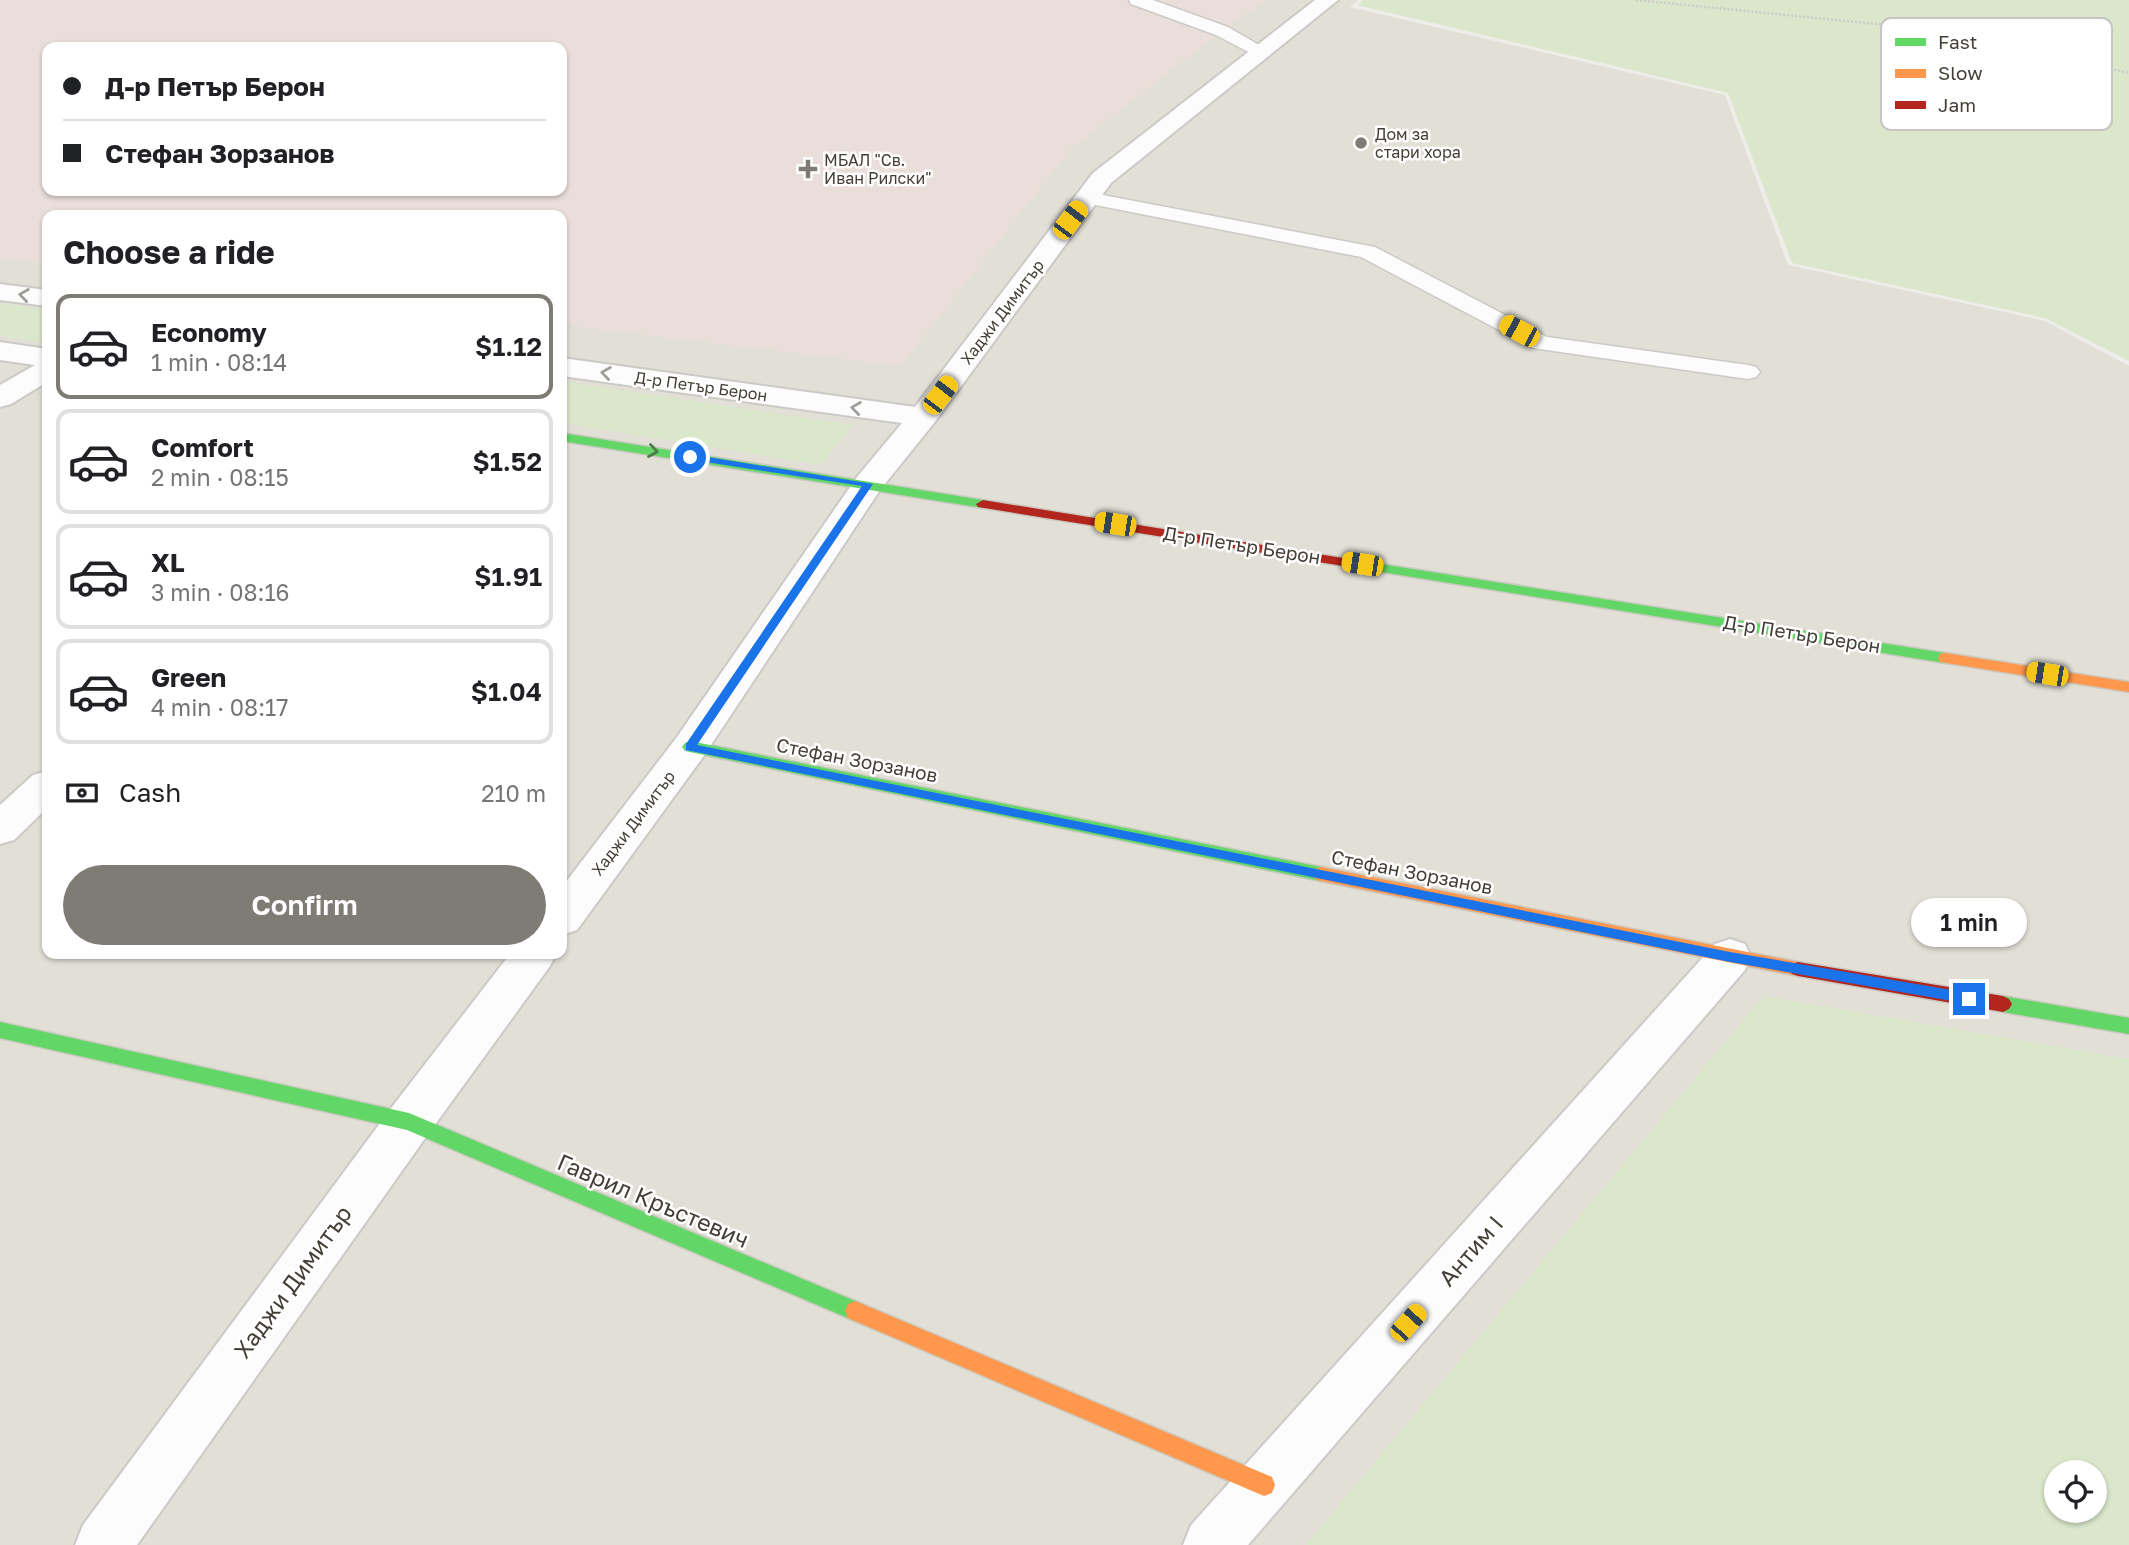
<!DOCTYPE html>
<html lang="en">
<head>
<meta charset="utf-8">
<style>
	:root { --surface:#fff; --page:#f6f6f6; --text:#202124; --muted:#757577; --line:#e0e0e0; --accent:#7f7c75 }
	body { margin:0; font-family:"Golos Text",sans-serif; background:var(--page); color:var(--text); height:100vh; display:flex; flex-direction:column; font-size:26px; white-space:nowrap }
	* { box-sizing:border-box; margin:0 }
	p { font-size:23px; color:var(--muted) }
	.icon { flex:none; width:38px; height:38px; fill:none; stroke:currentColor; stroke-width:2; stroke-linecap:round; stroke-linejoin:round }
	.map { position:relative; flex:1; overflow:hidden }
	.panel { position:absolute; left:42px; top:210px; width:525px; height:749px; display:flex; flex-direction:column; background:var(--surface); border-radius:14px; box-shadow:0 2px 5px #0004 }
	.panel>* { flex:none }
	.top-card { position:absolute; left:42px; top:42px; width:525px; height:154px; border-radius:14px; box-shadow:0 2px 5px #0004; display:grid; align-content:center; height:154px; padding:0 21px; background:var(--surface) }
	.tools { position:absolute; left:2044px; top:1460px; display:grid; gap:14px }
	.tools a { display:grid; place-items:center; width:63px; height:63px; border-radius:50%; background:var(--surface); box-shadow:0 2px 5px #0004; font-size:35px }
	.end { position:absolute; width:32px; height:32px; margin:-16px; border:9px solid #1a73e8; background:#fff; box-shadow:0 0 0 4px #fff }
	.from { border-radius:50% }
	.bubble { position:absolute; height:49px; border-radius:24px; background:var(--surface); box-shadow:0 2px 5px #0004; font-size:23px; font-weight:600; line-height:49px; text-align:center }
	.car { position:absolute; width:21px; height:42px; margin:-21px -10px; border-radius:9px; box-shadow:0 0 5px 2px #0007; background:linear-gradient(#f5c518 24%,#345 0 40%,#f5c518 0 76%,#345 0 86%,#f5c518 0) }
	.top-card b { display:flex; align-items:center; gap:24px; height:66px; font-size:26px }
	.top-card b+b { border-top:2px solid var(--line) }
	.top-card i { width:18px; height:18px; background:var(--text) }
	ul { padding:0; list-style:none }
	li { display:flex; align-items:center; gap:21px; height:105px; margin:0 14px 10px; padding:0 7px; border:4px solid var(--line); border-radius:14px }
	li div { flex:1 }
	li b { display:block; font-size:26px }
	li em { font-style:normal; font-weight:600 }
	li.active { border-color:var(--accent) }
	li>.icon { width:63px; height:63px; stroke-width:1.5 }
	h2 { padding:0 21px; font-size:32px; line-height:84px }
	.pay { display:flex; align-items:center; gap:18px; height:77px; padding:0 21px; font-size:26px }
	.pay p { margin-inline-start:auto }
	.button { display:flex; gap:14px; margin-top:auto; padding:14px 21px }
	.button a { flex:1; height:80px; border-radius:42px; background:var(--accent); color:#fff; font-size:28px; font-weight:600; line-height:80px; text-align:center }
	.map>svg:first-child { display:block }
	.residential { fill:#e1dfd6; fill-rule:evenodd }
	.medical { fill:#e9deda; fill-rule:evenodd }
	.green { fill:#dae7cb; fill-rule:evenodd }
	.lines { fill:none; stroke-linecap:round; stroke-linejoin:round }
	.lane-casing { stroke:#cccac6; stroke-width:3 }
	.street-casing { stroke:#cccac6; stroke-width:4 }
	.fast-casing { stroke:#cccac0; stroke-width:3 }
	.slow-casing { stroke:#cccac0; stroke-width:3 }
	.jam-casing { stroke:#cccac0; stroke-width:3 }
	.path { stroke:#cccbc6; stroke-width:2.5; stroke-dasharray:2 2; stroke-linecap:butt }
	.lane { fill:#fcfcfc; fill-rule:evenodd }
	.street { fill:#fcfcfc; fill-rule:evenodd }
	.fast { fill:#63d668; fill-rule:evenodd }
	.slow { fill:#ff974d; fill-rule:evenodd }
	.jam { fill:#b3261e; fill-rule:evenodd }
	.oneway { stroke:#a09e99 }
	.oneway2 { stroke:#507b4a }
	.route { fill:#1a73e8 }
	.poi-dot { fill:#7f7c75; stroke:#fff; stroke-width:2.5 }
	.labels { text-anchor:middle; stroke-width:5; stroke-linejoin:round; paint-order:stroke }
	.far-poi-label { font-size:16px; fill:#433f36; stroke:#fff; text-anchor:start }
	.far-street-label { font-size:16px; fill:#433f36; stroke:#fff }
	.street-label { font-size:19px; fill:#433f36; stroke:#fff }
	.near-street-label { font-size:23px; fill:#433f36; stroke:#fff }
	.key { fill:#fff; stroke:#c7c5c3; stroke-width:2 }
	.key-label { font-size:19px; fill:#433f36 }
</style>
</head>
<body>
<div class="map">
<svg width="2129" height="1545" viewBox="0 0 2129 1545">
	<rect width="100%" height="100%" fill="#eeede9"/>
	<!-- residential -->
	<path class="residential" d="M 0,0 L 1358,0 L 1350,7 L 1725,95 L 1788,265 L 2045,321 L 2129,366 L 2129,1545 L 0,1545 ZM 47,47 L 562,47 L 562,191 L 47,191 ZM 47,215 L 562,215 L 562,954 L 47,954 ZM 2056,1472 L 2095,1472 L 2095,1510 L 2056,1510 Z"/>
	<!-- medical -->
	<path class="medical" d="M 0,0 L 1267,0 L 1222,31 L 1072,148 L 901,366 L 562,325 L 562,215 L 47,215 L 47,264 L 0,258 ZM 47,47 L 562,47 L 562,191 L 47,191 Z"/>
	<!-- green -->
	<g class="green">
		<path d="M 1364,0 L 2129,0 L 2129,361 L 2045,318 L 1792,263 L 1728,93 L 1357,5 Z"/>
		<path d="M 0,303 L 47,310 L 47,343 L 0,336 Z"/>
		<path d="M 562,381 L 853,425 L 821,465 L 562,423 Z"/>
		<path d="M 1764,996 L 2129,1059 L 2129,1545 L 1306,1545 ZM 2056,1472 L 2095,1472 L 2095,1510 L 2056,1510 Z"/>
	</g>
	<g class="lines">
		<defs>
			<g id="lane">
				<path d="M 1129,0 L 1153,0 L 1228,27 L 1271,52 L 1268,56 L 1256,56 L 1216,35 L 1131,4 Z"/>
				<path d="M 1087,192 L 1375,247 L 1547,337 L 1748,365 L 1756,367 L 1760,372 L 1756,377 L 1748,379 L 1533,348 L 1361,257 L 1080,202 L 1077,198 L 1080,194 Z"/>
			</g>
			<g id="street">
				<path d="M 1315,0 L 1338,0 L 1111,183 L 934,423 L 880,490 L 703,757 L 577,930 L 562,935 L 562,887 L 677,737 L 857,477 L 902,423 L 562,376 L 562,358 L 915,407 L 1093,173 Z"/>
				<path d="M 0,284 L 47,290 L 47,306 L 0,300 Z"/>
				<path d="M 0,342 L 47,349 L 47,382 L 11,404 L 0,407 L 0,385 L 35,365 L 0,360 Z"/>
				<path d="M 47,771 L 47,808 L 14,840 L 0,844 L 0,805 L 33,775 Z"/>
				<path d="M 1730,939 L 1745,944 L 1751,957 L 1745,970 L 1248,1545 L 1183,1545 L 1191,1525 L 1715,944 Z"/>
				<path d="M 510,954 L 556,954 L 550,966 L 426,1137 L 137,1545 L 75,1545 L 83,1525 L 392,1107 Z"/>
			</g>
			<g id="fast">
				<path d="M 562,433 L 983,500 L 990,504 L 983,508 L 562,441 Z"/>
				<path d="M 1343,558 L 1945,653 L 1952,658 L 1945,663 L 1338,565 L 1336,562 Z"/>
				<path d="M 690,741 L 1321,867 L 1327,869 L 1329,874 L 1327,879 L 1321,881 L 685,751 L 682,747 L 685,743 Z"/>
				<path d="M 2003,996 L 2129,1018 L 2129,1034 L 2003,1012 L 1997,1009 L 1994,1004 L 1997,999 Z"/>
				<path d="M 0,1022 L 409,1113 L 862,1304 L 865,1311 L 862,1318 L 855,1321 L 407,1130 L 0,1038 Z"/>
			</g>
			<g id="slow">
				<path d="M 1945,653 L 2129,682 L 2129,692 L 1940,662 L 1938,658 L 1940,654 Z"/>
				<path d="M 1321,867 L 1798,962 L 1804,964 L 1807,969 L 1804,974 L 1798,976 L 1321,881 L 1315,879 L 1313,874 L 1315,869 Z"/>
				<path d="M 855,1301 L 1272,1477 L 1275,1485 L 1272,1493 L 1264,1496 L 848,1318 L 845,1311 L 848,1304 Z"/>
			</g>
			<g id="jam">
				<path d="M 983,500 L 1343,558 L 1350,562 L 1343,566 L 978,507 L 976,504 Z"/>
				<path d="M 1798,962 L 2003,996 L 2009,999 L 2012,1004 L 2009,1009 L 2003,1012 L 1798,976 L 1792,974 L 1789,969 L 1792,964 Z"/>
			</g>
		</defs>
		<!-- lane casing -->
		<use href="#lane" class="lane-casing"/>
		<!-- street casing -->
		<use href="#street" class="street-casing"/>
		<!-- fast casing -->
		<use href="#fast" class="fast-casing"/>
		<!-- slow casing -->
		<use href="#slow" class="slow-casing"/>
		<!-- jam casing -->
		<use href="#jam" class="jam-casing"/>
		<!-- path -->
		<path class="path" d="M 1636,0 L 1937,30 L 2129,73"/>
		<!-- lane -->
		<use href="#lane" class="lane"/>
		<!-- street -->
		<use href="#street" class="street"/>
		<!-- fast -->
		<use href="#fast" class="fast"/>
		<!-- slow -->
		<use href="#slow" class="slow"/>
		<!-- jam -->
		<use href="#jam" class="jam"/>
	</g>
	<!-- one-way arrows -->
	<defs><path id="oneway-chevron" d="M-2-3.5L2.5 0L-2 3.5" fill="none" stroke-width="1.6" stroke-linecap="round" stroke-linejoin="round" transform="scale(1.75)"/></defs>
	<g class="oneway">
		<use href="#oneway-chevron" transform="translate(24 295) rotate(-172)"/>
		<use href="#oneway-chevron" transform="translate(606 373) rotate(-172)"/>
		<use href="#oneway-chevron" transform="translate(856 408) rotate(-172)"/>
	</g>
	<use class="oneway2" href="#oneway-chevron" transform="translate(653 451) rotate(9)"/>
	<!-- route -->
	<path class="route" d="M 690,454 L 873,484 L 697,745 L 1730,952 L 1969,993 L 1976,999 L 1969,1004 L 1730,962 L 686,750 L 686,744 L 862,486 L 686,459 L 686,455 Z"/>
	<!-- markers -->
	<g class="poi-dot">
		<circle cx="1361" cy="143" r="7"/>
		<path d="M804.5 158.5h7v7h7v7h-7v7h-7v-7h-7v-7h7z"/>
	</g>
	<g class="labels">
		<!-- far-poi labels -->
		<g class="far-poi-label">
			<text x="1375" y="140">Дом за<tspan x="1375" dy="18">стари хора</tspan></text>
			<text x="824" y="166">МБАЛ "Св.<tspan x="824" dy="18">Иван Рилски"</tspan></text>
		</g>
		<!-- far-street labels -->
		<g class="far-street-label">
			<text transform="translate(1002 312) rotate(-53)" y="6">Хаджи Димитър</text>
			<text transform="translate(701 386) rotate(8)" y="6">Д-р Петър Берон</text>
			<text transform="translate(633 823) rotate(-53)" y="6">Хаджи Димитър</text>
		</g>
		<!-- street labels -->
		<g class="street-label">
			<text transform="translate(1242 545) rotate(9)" y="7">Д-р Петър Берон</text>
			<text transform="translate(1802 634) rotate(9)" y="7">Д-р Петър Берон</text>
			<text transform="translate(857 760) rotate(11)" y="7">Стефан Зорзанов</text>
			<text transform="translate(1412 872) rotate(11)" y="7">Стефан Зорзанов</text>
		</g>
		<!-- near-street labels -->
		<g class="near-street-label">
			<text transform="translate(653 1201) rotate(23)" y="8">Гаврил Кръстевич</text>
			<text transform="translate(1471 1251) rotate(-49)" y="8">Антим I</text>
			<text transform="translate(293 1282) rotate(-54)" y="8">Хаджи Димитър</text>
		</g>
	</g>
	<!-- legend -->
	<rect x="1881" y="18" width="231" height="112" rx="10" class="key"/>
	<rect x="1895" y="38" width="31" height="8" fill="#63d668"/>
	<rect x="1895" y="69" width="31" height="9" fill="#ff974d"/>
	<rect x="1895" y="101" width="31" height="8" fill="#b3261e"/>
	<g class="key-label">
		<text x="1938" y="49">Fast</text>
		<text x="1938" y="80">Slow</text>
		<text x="1938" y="112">Jam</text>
	</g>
</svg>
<div class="tools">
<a><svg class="icon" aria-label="locate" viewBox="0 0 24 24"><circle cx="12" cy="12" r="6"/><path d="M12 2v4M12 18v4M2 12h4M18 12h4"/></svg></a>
</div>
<i class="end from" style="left:690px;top:457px"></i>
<i class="end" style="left:1969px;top:999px"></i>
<div class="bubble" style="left:1911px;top:898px;width:116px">1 min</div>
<i class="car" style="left:1070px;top:220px;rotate:37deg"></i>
<i class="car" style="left:1519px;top:331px;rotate:298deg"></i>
<i class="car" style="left:940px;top:395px;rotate:37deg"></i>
<i class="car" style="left:1115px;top:524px;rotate:279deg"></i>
<i class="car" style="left:1362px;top:564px;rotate:279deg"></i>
<i class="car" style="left:2047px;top:674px;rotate:279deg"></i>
<i class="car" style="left:1408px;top:1323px;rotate:42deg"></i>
<div class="top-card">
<b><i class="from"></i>Д-р Петър Берон</b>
<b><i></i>Стефан Зорзанов</b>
</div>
<section class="panel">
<h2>Choose a ride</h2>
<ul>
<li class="active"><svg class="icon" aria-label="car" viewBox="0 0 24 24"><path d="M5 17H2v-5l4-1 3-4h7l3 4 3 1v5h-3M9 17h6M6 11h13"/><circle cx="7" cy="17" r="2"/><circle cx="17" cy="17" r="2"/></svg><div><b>Economy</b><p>1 min · 08:14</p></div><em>$1.12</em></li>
<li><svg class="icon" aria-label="car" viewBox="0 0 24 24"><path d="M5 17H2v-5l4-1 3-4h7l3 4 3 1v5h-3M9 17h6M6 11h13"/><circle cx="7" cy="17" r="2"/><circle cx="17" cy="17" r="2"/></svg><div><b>Comfort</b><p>2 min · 08:15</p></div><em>$1.52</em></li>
<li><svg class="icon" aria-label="car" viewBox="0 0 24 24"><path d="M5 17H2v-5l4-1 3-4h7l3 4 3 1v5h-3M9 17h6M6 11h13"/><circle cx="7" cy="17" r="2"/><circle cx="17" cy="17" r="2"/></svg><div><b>XL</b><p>3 min · 08:16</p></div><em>$1.91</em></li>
<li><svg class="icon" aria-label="car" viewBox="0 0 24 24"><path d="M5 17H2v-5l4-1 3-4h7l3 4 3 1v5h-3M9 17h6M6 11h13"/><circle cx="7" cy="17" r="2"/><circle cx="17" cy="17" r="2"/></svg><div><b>Green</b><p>4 min · 08:17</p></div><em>$1.04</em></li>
</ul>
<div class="pay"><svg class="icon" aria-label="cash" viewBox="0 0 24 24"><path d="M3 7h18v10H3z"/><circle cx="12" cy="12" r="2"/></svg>Cash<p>210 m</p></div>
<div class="button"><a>Confirm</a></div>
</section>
</div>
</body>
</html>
